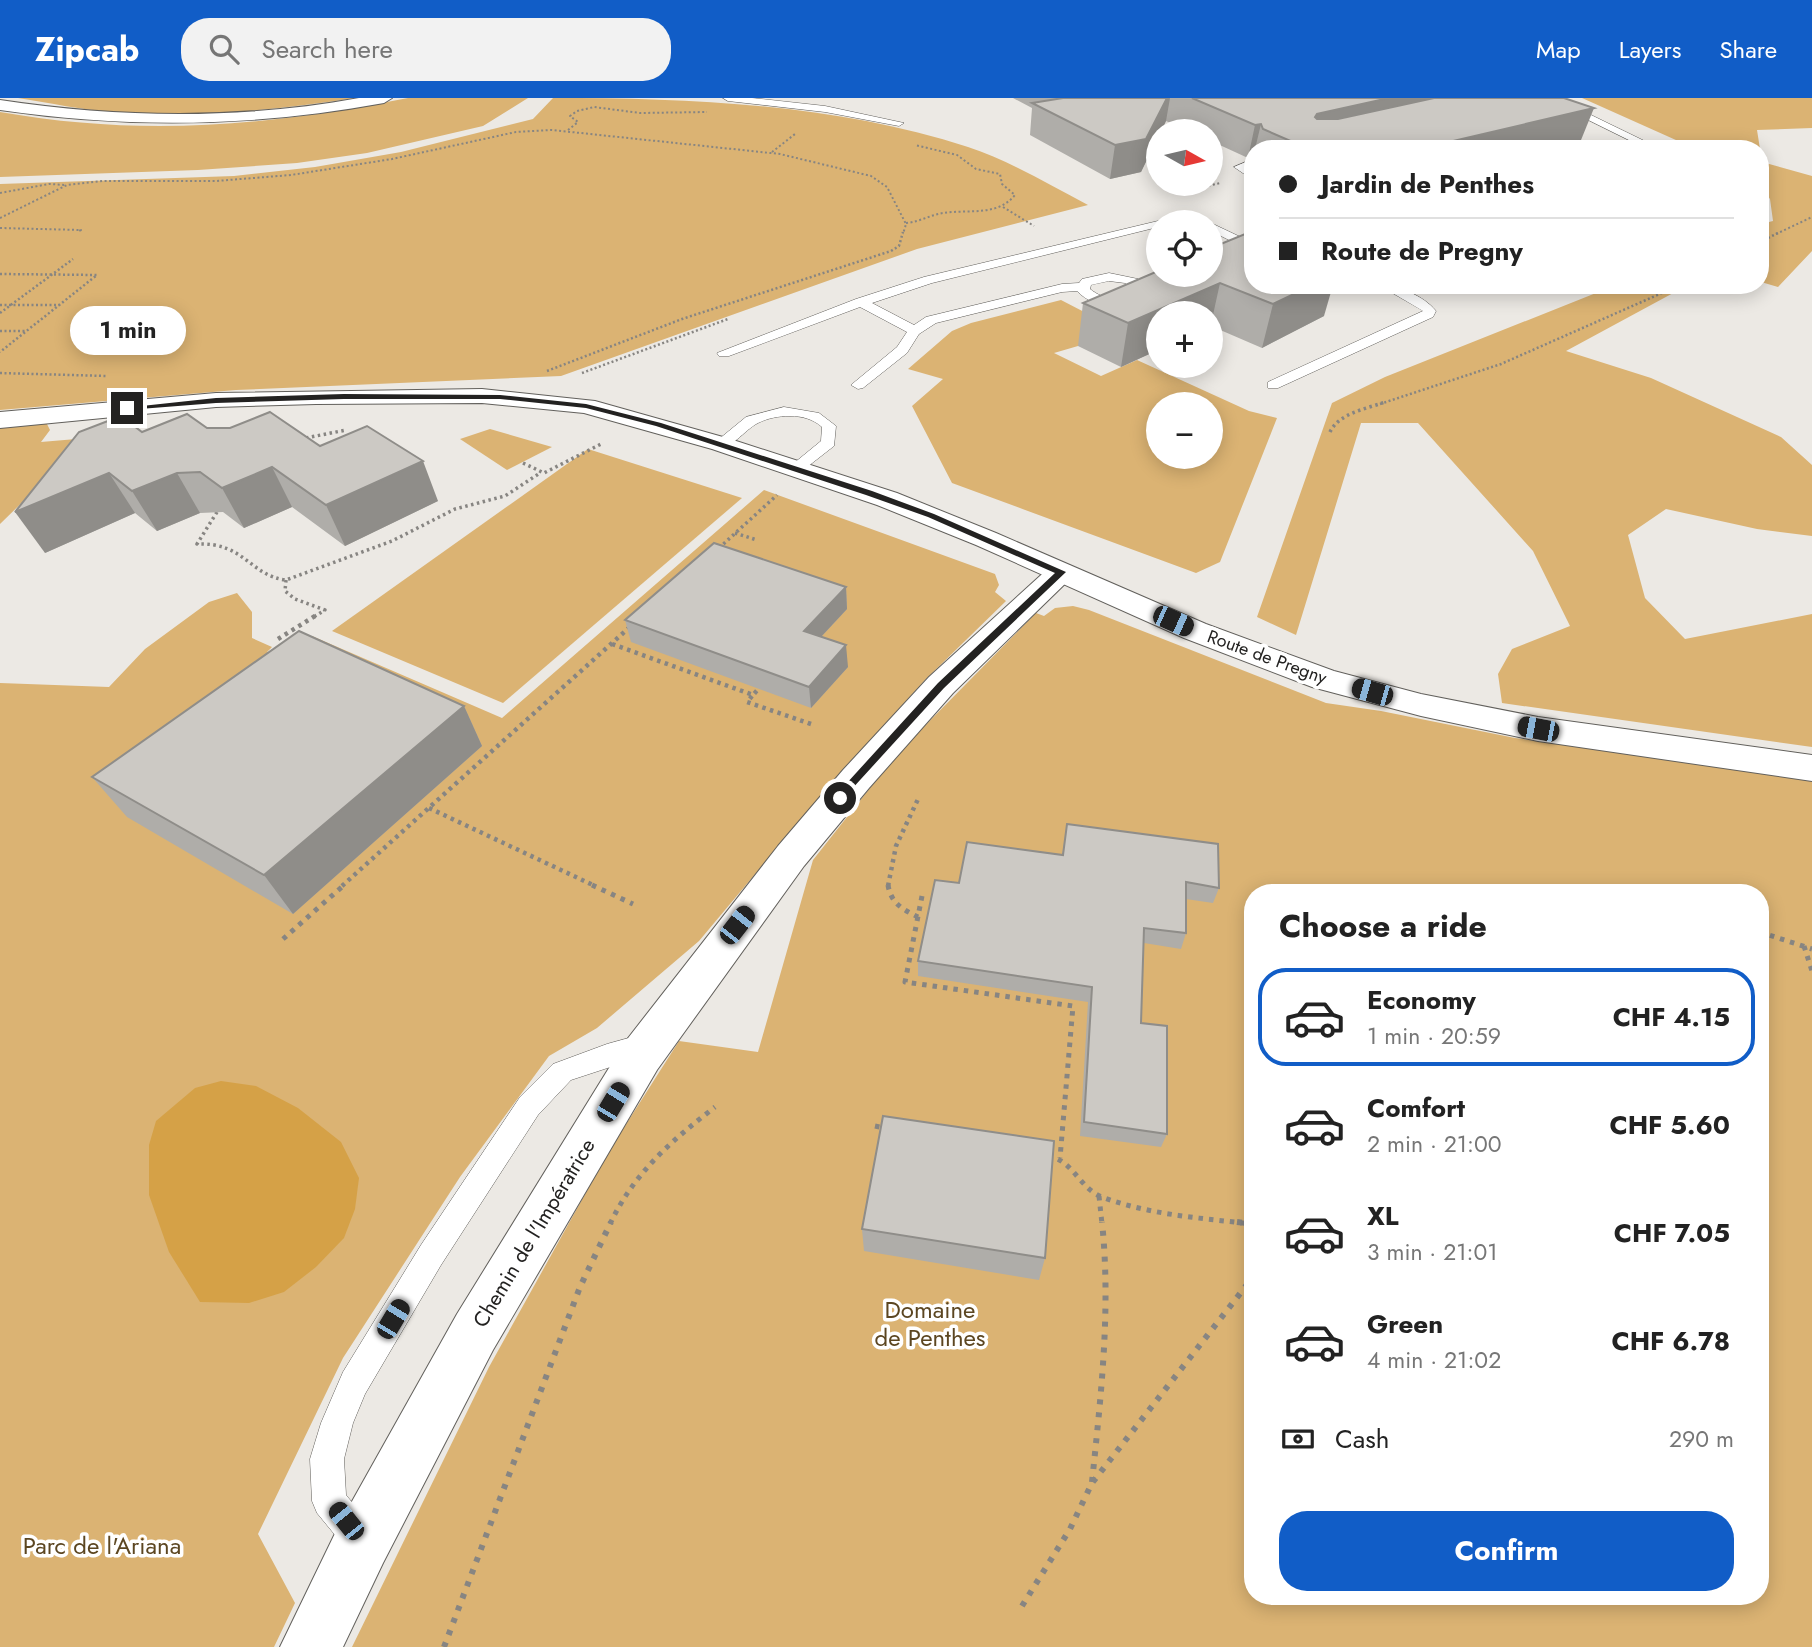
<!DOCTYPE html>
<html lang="en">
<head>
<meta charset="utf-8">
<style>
	:root { --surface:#fff; --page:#f2f2f2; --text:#222; --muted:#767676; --line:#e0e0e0; --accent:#115dc7 }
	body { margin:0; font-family:Jost,sans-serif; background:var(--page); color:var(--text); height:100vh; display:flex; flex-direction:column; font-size:26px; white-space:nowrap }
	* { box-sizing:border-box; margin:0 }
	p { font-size:23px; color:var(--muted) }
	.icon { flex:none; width:38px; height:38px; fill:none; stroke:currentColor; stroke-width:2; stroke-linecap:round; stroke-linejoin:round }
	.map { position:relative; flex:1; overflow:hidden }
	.details { position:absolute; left:1244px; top:786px; width:525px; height:721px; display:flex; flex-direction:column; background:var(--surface); border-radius:28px; box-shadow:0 4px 18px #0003 }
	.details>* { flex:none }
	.guide { position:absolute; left:1244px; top:42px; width:525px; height:154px; border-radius:28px; box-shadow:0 4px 18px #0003; display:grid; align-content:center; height:154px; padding:0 35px; background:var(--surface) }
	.needle { width:46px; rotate:98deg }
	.controls { position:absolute; left:1146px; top:21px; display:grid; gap:14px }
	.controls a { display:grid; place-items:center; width:77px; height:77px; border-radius:50%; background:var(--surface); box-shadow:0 4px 18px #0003; font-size:35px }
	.end { position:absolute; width:32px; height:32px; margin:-16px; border:9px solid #232221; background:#fff; box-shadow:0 0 0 4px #fff }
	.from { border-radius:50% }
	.bubble { position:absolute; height:49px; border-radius:24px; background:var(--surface); box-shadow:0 4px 18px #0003; font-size:23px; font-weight:700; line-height:49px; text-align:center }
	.car { position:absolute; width:21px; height:42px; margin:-21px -10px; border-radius:9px; box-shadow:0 0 5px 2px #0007; background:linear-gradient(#222 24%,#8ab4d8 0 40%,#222 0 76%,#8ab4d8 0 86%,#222 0) }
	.guide b { display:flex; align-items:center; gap:24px; height:66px; font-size:26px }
	.guide b+b { border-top:2px solid var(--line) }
	.guide i { width:18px; height:18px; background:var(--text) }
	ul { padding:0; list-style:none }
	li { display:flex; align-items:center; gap:21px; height:98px; margin:0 14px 10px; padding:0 21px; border:4px solid transparent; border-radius:28px }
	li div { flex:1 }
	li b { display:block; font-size:26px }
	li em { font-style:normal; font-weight:700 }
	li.selected { border-color:var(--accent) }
	li>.icon { width:63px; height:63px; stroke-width:1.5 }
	h2 { padding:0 35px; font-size:32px; line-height:84px }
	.pay { display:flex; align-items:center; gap:18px; height:77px; padding:0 35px; font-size:26px }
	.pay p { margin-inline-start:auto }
	.primary-button { display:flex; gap:14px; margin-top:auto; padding:14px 35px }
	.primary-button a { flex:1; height:80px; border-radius:28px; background:var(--accent); color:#fff; font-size:28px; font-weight:700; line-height:80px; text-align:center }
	header { display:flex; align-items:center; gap:42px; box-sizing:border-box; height:98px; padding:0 35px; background:var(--accent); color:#fff }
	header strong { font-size:33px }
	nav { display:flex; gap:38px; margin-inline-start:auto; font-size:24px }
	.search { width:490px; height:63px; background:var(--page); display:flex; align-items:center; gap:18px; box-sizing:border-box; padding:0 24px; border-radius:28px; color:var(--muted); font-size:26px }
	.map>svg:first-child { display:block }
	.green { fill:#dbb373; fill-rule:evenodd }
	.water { fill:#d5a147 }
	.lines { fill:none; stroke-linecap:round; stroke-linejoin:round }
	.service-casing { stroke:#62605c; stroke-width:1 }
	.minor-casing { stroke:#62605c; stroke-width:2 }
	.tertiary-casing { stroke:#62605c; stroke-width:2 }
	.primary-casing { stroke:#62605c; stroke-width:2 }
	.path-far5 { stroke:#878582; stroke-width:2; stroke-dasharray:2 2.5; stroke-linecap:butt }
	.path-far4 { stroke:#878582; stroke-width:2.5; stroke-dasharray:2 2.5; stroke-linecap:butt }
	.path-far3 { stroke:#878582; stroke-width:3.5; stroke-dasharray:2.5 3.5; stroke-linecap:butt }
	.path-far2 { stroke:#878582; stroke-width:4.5; stroke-dasharray:3.5 4.5; stroke-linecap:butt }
	.path-far1 { stroke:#878582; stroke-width:5; stroke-dasharray:4.5 6; stroke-linecap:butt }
	.path { stroke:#878582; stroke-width:6; stroke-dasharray:5 8; stroke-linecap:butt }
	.service { fill:#fff; fill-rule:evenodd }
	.minor { fill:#fff; fill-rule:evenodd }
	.tertiary { fill:#fff; fill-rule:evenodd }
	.primary { fill:#fff; fill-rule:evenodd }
	.wall { fill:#afada9 }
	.shaded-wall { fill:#8f8d89 }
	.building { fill:#ccc9c4; stroke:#8f8d89; stroke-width:2 }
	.route { fill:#232221 }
	.labels { text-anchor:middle; stroke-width:7; stroke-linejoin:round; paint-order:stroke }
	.far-street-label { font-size:18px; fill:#232221; stroke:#fff }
	.street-label { font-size:21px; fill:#232221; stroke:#fff }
	.near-park-label { font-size:24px; fill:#5c4621; stroke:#fff }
</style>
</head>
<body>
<header>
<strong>Zipcab</strong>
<div class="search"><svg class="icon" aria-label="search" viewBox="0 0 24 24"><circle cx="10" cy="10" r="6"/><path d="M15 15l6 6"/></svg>Search here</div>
<nav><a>Map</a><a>Layers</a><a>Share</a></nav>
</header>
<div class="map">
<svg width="1812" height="1549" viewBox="0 0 1812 1549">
	<rect width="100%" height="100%" fill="#ece9e4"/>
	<!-- green -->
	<g class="green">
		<path d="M 18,0 L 355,0 C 275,12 195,21 114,14 C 82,12 50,5 18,0 Z"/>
		<path d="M 408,0 L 528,0 L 483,28 L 367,55 L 297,65 L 198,72 L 0,79 L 0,14 C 142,39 268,28 408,0 Z"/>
		<path d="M 553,0 C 691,0 836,6 968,49 C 1010,63 1050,87 1088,107 L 917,151 L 561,278 L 236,292 L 0,312 L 0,86 L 234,78 L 315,69 L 401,54 L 533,21 Z"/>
		<path d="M 1582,0 L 1812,0 L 1812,30 L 1757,32 L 1760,51 L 1696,51 Z"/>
		<path d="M 1761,54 L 1762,64 L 1812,78 L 1812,153 L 1778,189 L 1761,184 L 1761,126 L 1773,123 L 1770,101 L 1761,89 Z"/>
		<path d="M 1616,187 L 1688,187 L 1566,253 L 1651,280 L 1781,339 L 1812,367 L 1812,438 L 1757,431 L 1666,411 L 1628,437 L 1645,500 L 1685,541 L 1812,516 L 1812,649 L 1502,605 L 1498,576 L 1512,551 L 1570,528 L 1533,453 L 1418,325 L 1361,325 L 1296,537 L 1257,519 L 1332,305 L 1385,279 Z"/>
		<path d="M 1061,202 L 1117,231 L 1078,248 L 1054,255 L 1101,278 L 1137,262 L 1249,313 L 1277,320 L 1220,464 L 1196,475 L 952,385 L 912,308 L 943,281 L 908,271 L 952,233 L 971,225 ZM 1158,306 L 1211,306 L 1211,359 L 1158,359 Z"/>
		<path d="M 37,325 L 47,326 L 50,332 L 41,344 L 88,340 L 0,426 L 0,328 Z"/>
		<path d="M 490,331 L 552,349 L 507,372 L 460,341 Z"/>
		<path d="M 588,351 L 742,400 L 503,605 L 332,533 Z"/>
		<path d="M 764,392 L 995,476 L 999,487 L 995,494 L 1006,503 L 925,582 L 833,683 L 699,843 L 597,930 L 549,958 L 460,1079 L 343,1260 L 258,1436 L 295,1505 L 274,1549 L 0,1549 L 0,585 L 109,589 L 145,551 L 209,504 L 237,495 L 252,514 L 252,540 L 272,549 L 267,554 L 282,558 L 312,538 L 502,620 Z"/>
		<path d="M 1073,508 L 1089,512 L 1326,605 L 1381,613 L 1515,640 L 1812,683 L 1812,1549 L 352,1549 L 489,1269 L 609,1053 L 679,943 L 758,954 L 813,762 L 896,657 L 1036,515 L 1044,518 L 1055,510 ZM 1253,794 L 1760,794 L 1760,1498 L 1253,1498 Z"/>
	</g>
	<!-- water -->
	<path class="water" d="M 221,983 L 256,988 L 298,1010 L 341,1044 L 359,1080 L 355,1111 L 344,1140 L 316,1169 L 284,1194 L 249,1205 L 200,1204 L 169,1154 L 149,1097 L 149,1047 L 156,1023 L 195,990 Z"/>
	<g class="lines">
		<defs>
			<g id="service">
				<path d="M 723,0 L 752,0 L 825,8 L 904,25 L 899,28 L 825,14 L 728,3 Z"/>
				<path d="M 1544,0 L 1556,0 L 1661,51 L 1647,51 Z"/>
				<path d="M 1253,61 L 1253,68 L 1247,70 L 1253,74 L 1253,82 L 1234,69 Z"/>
				<path d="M 1192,117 L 1210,124 L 1158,124 L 1158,129 L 932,185 L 872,205 L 914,227 L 926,219 L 1062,186 L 1079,185 L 1082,181 L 1109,175 L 1138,181 L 1148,195 C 1130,215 1095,212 1077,193 L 1062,194 L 936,225 L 919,236 L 907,255 L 863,290 L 858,291 L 851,287 L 897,249 L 907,234 L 860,209 L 729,258 L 719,258 L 717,255 L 856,201 L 924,179 L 1158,123 ZM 1109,183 L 1125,185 L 1135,194 C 1120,205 1104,202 1090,191 L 1091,187 Z"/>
				<path d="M 1211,125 L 1253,145 L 1253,154 L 1211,133 Z"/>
				<path d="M 1379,187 C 1398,187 1424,198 1436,213 L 1433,219 L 1278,290 L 1268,290 L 1268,284 L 1423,213 Z"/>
				<path d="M 784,309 L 819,315 L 836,328 L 834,348 L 802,373 L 796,375 L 788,370 L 821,343 L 822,329 C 813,321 802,318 790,318 C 779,318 768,320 758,325 C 744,332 731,353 716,349 L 713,346 L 746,319 Z"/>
				<path d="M 647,935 L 656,938 L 660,946 L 656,954 L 571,982 L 538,1017 L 441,1167 L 365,1296 L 353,1325 L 344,1361 L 346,1397 L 373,1430 L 378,1442 L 373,1454 L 361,1459 L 349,1454 L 317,1415 L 312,1403 L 310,1361 L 321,1325 L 343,1274 L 421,1147 L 520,999 L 553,966 L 607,946 Z"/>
			</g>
			<path id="minor" d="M 1061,465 L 1071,468 L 1076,474 L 1071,480 L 953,595 L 869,690 L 804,768 L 657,972 L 493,1252 L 383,1465 L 343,1549 L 280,1549 L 341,1423 L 457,1216 L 625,944 L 778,748 L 843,672 L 929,579 L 1051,468 Z"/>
			<path id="tertiary" d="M 482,291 L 595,303 L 730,341 L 897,395 L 996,435 L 1206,526 L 1334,573 L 1421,596 L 1538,619 L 1812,657 L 1812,683 L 1538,643 L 1421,618 L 1312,589 L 1184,540 L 976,447 L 877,407 L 712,351 L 584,315 L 482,305 L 316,306 L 216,309 L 0,330 L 0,314 L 216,295 Z"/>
			<path id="primary" d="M 359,0 L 392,0 L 384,5 C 255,29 130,31 0,12 L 0,2 C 120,20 239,22 359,0 Z"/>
		</defs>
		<!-- service casing -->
		<use href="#service" class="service-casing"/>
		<!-- minor casing -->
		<use href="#minor" class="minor-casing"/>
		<!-- tertiary casing -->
		<use href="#tertiary" class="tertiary-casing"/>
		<!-- primary casing -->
		<use href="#primary" class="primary-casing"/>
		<!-- path-far5 -->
		<g class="path-far5">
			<path d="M 568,32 L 578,24 L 570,18 L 577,13 L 594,9 L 640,15 L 707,14"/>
			<path d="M 772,54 L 795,36"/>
			<path d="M 1191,92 L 1220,85"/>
			<path d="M 0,95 L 49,86 L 66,87"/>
			<path d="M 1003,109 L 1034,128"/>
			<path d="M 0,120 L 67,87 L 103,83 L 216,83 L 291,77 L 392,61 L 516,34 L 552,32 L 780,56 L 871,78 L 887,89 L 906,126 L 903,136"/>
			<path d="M 906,125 C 919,124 930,117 943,115 C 968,111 997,119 1015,97 L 1002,86 L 1000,76 L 976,71 L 957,57 L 915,47"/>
			<path d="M 0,130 L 81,132 L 79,133"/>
			<path d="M 1776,136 L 1812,119"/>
		</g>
		<!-- path-far4 -->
		<g class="path-far4">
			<path d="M 1760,144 L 1780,134"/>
			<path d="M 0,176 L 97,177 L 0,254"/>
			<path d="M 0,207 L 59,207"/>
			<path d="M 0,215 L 73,161"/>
			<path d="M 0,233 L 26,233"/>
			<path d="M 547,273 L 682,221 L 891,153 L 899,148 L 903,134"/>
			<path d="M 0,275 L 107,278"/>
			<path d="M 582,275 L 728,221"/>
			<path d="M 1380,306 L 1501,266 L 1680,187"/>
		</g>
		<!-- path-far3 -->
		<g class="path-far3">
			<path d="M 1330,334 C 1339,315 1366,311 1385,304"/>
			<path d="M 306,340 L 346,332"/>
			<path d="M 523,365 L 544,375 L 603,345"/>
			<path d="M 217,414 L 197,446 C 245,444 250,478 286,482 L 392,443 L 455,411 L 505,398 L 540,375"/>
			<path d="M 735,435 L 757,442"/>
			<path d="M 719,450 L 777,397"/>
			<path d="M 286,482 L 285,493 L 295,501 L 325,512 L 312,520"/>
		</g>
		<!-- path-far2 -->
		<g class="path-far2">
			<path d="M 278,541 L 315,518"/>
			<path d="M 612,546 L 753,597 L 762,587"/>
			<path d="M 752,598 L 747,604 L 811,626"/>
			<path d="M 429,710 L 595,788"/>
			<path d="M 342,788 L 631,528"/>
			<path d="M 888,788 L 896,748 L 919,699"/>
		</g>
		<!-- path-far1 -->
		<g class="path-far1">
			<path d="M 592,787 L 633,806"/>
			<path d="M 888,787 C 891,805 902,811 918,819"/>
			<path d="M 922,798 L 905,884 L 1073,908 L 1060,1060"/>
			<path d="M 1760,834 L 1812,851"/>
			<path d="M 283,841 L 344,787"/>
			<path d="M 1804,848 L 1812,873"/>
			<path d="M 875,1028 L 884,1030"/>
			<path d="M 1048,1058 C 1073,1062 1080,1091 1102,1099 C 1150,1117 1201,1120 1251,1126"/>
			<path d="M 1099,1098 L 1102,1126"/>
			<path d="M 610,1126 C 634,1075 671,1043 715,1009"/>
		</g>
		<!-- path -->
		<g class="path">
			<path d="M 1237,1124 L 1253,1126"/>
			<path d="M 1092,1384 C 1101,1297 1111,1211 1102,1124"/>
			<path d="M 1022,1508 L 1070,1431 L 1092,1385 L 1253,1179"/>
			<path d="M 444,1549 L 580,1189 L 611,1124"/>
		</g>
		<!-- service -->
		<use href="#service" class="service"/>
		<!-- minor -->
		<use href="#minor" class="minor"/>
		<!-- tertiary -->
		<use href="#tertiary" class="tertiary"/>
		<!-- primary -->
		<use href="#primary" class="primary"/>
	</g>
	<!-- wall -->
	<g class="wall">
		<path d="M 1013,0 L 1564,0 L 1581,42 L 1546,51 L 1253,51 L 1253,59 L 1248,60 L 1211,43 L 1211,33 L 1189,33 L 1166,23 L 1141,74 L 1110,81 L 1030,37 L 1032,10 Z"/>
		<path d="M 1211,177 L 1324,218 L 1262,250 L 1211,228 L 1211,215 L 1158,215 L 1158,252 L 1121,269 L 1078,248 L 1083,205 Z"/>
		<path d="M 207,330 L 230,330 L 320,348 L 438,403 L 345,448 L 292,409 L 244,430 L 223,414 L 200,415 L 157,433 L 135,415 L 45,455 L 142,334 Z"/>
		<path d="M 846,489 L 847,511 L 821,539 L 848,569 L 811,610 L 631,544 L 625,522 Z"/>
		<path d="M 464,608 L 482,648 L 293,816 L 127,719 L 92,679 Z"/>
		<path d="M 1067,726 L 1219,790 L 1213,805 L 1186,801 L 1186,835 L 1181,851 L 1144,845 L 1141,925 L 1167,1036 L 1161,1049 L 1080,1038 L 1088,904 L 918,878 L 918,863 L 959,785 L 1062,757 Z"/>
		<path d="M 862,1131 L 1045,1160 L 1039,1182 L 864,1153 Z"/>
	</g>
	<!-- shaded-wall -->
	<g class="shaded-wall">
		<path d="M 1167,0 L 1170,0 L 1166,23 L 1161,33 L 1158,33 L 1158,39 L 1141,74 L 1110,81 L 1115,47 Z"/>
		<path d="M 1389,0 L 1447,0 L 1308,48 L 1307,51 L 1315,19 L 1317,16 Z"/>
		<path d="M 1594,10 L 1581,42 L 1546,51 L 1419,51 Z"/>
		<path d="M 1261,26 L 1255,51 L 1253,51 L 1253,59 L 1248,60 L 1255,27 Z"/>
		<path d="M 1220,185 L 1211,226 L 1211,215 L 1158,215 L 1158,252 L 1121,269 L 1128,225 Z"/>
		<path d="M 1313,187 L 1333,187 L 1324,218 L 1262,250 L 1273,206 Z"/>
		<path d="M 423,363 L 438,403 L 345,448 L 326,407 Z"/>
		<path d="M 272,369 L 292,409 L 244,430 L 222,390 Z"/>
		<path d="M 109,375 L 135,415 L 45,455 L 15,414 Z"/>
		<path d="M 177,375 L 200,415 L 157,433 L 132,393 Z"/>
		<path d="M 846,489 L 847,511 L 806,555 L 804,533 Z"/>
		<path d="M 846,547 L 848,569 L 811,610 L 809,589 Z"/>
		<path d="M 464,608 L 482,648 L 293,816 L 264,777 Z"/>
	</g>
	<!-- building -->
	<g class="building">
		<path d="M 1063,0 L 1167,0 L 1146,41 L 1115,47 L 1032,5 Z"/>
		<path d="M 1192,0 L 1389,0 L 1317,16 L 1315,19 L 1317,21 L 1338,21 L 1434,0 L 1564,0 L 1594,10 L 1419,51 L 1309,51 L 1263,31 L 1261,26 L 1255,27 Z"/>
		<path d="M 1245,136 L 1253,139 L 1253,187 L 1313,187 L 1273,206 L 1220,185 L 1128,225 L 1083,205 L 1158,173 L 1158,177 L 1211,177 L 1211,150 Z"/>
		<path d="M 270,314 L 320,348 L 367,328 L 423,363 L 326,407 L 272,369 L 222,390 L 200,374 L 177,375 L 132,393 L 109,375 L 15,414 L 79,334 L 121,318 L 142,334 L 187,316 L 207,330 L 230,330 Z"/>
		<path d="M 714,445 L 846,489 L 804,533 L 846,547 L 809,589 L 625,522 Z"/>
		<path d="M 299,533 L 464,608 L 264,777 L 92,679 Z"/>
		<path d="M 1067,726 L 1218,746 L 1219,790 L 1186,784 L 1186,835 L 1144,830 L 1141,925 L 1167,928 L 1167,1036 L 1084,1024 L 1092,889 L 918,863 L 935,782 L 959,785 L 967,744 L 1063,757 Z"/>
		<path d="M 883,1018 L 1054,1043 L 1045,1160 L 862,1131 Z"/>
	</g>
	<!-- route -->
	<path class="route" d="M 344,296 L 500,297 L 586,306 L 661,325 L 872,393 L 934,416 L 1066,474 L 944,590 L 840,704 L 835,700 L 836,697 L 938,585 L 1055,475 L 928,419 L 866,397 L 656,328 L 586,310 L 500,301 L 344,301 L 216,305 L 127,312 L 123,310 L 216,300 Z"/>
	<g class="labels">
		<!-- far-street labels -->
		<g class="far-street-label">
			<text transform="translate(1267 559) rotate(20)" y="6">Route de Pregny</text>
		</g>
		<!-- street labels -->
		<g class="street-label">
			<text transform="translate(534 1135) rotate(-59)" y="7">Chemin de l'Impératrice</text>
		</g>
		<!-- near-park labels -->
		<g class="near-park-label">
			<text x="930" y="1220">Domaine<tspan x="930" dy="28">de Penthes</tspan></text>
			<text x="102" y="1456">Parc de l'Ariana</text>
		</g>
	</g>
</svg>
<div class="controls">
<a><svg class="needle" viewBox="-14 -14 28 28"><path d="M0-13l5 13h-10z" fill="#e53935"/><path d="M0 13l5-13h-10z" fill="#767676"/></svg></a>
<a><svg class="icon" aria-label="locate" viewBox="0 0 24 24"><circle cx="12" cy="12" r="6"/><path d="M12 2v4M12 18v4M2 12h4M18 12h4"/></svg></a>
<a>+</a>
<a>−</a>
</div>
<i class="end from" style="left:840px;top:700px"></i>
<i class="end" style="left:127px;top:310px"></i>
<div class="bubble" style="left:70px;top:208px;width:116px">1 min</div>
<i class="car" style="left:1173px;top:523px;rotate:114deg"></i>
<i class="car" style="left:1372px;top:594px;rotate:286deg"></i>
<i class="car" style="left:1538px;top:631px;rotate:281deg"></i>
<i class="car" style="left:737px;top:827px;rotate:38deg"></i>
<i class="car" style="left:613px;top:1004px;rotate:31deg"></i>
<i class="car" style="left:393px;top:1221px;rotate:31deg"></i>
<i class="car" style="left:346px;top:1423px;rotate:321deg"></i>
<div class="guide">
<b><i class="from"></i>Jardin de Penthes</b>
<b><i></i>Route de Pregny</b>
</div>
<section class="details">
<h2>Choose a ride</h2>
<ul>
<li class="selected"><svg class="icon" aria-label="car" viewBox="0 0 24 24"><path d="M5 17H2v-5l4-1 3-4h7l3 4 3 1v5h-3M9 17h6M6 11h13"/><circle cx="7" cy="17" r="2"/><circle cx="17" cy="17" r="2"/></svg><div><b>Economy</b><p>1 min · 20:59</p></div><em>CHF 4.15</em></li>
<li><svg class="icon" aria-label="car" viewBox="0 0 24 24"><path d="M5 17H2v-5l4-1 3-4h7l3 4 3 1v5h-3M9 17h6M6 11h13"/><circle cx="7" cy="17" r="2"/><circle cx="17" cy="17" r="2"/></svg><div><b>Comfort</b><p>2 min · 21:00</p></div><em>CHF 5.60</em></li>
<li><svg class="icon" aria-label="car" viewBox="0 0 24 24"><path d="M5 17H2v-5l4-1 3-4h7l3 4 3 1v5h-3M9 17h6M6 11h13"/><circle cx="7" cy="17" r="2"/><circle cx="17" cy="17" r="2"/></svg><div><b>XL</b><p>3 min · 21:01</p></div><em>CHF 7.05</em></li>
<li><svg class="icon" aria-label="car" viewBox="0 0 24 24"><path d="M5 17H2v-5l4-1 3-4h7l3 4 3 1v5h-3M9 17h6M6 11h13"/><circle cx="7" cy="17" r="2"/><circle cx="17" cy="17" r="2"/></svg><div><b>Green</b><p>4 min · 21:02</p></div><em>CHF 6.78</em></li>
</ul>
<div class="pay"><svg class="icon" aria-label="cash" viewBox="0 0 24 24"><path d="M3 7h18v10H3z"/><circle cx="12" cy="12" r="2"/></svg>Cash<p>290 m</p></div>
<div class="primary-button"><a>Confirm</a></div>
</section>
</div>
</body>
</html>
